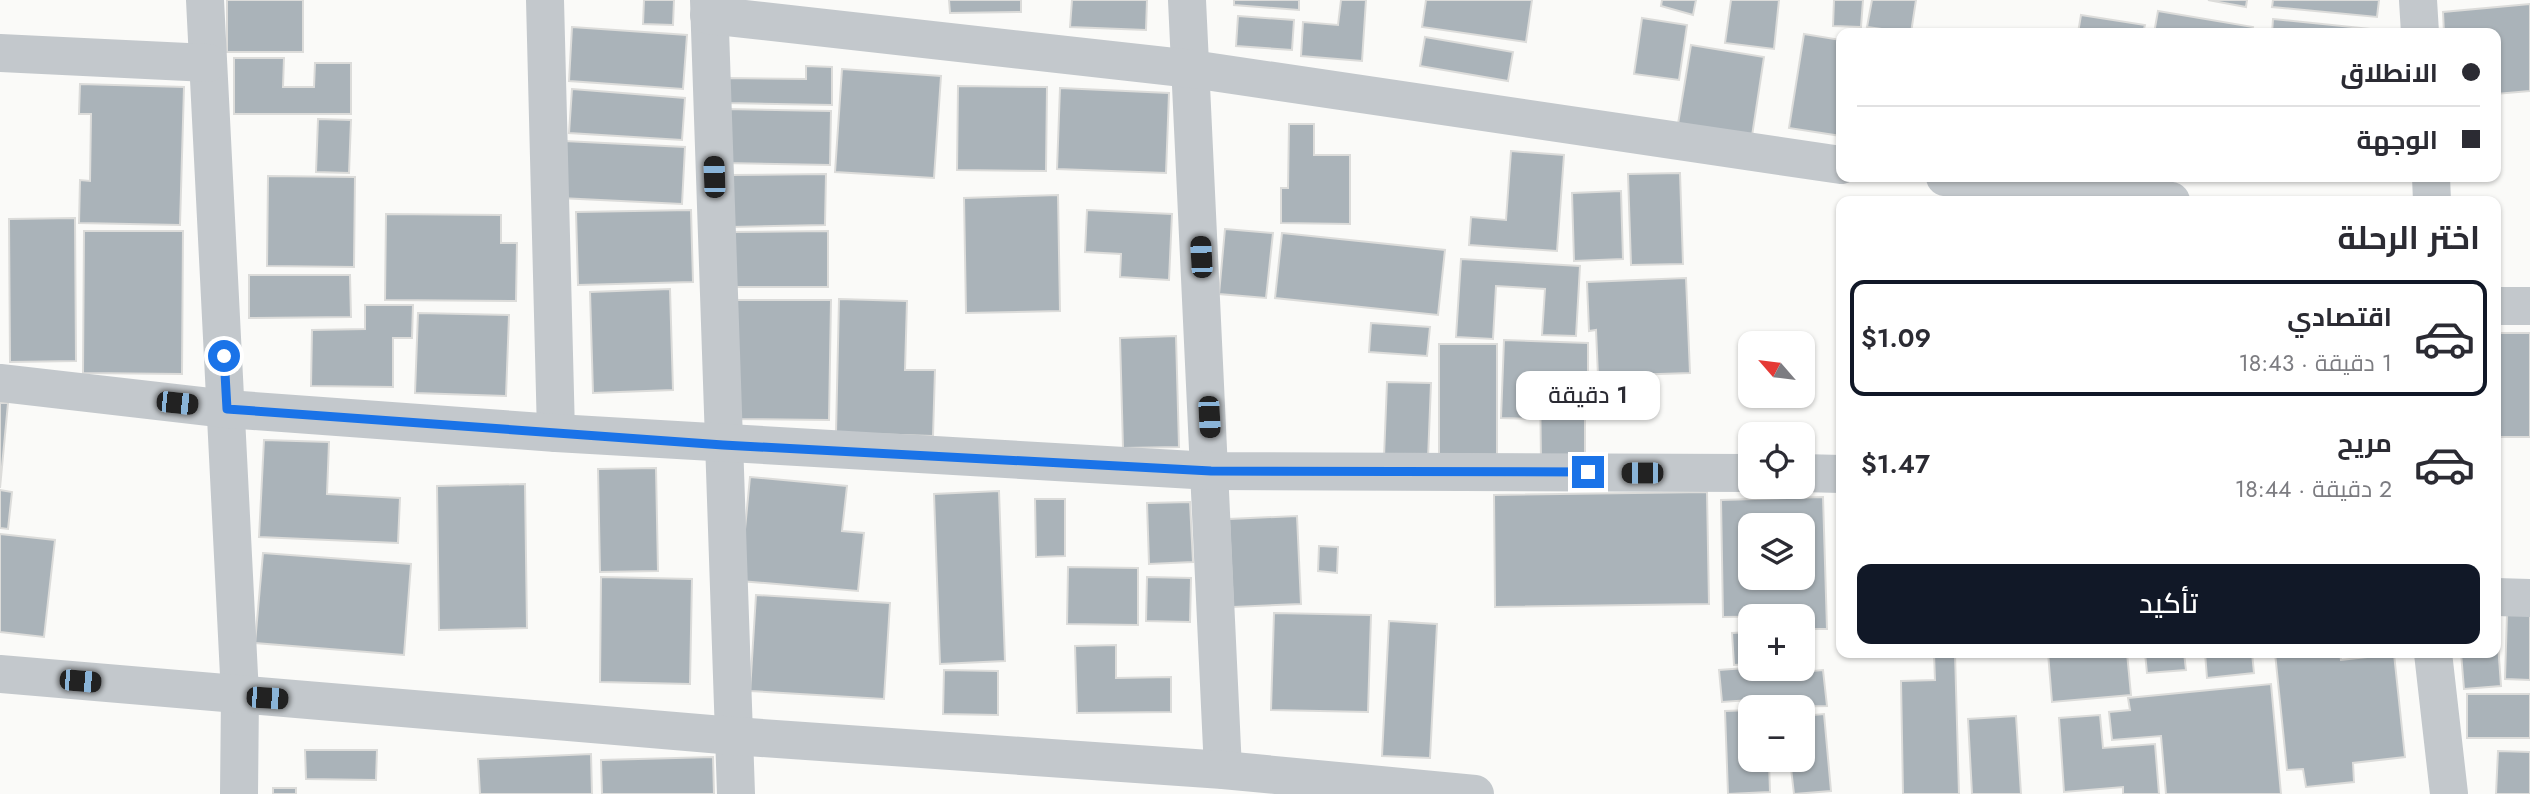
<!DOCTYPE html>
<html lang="ar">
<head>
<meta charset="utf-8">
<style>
	:root { --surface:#fff; --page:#f2f2f3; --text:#2b2b33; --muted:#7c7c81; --line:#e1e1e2; --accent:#111827 }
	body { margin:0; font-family:Jost,Cairo,sans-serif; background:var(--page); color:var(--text); direction:rtl; height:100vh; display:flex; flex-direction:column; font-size:26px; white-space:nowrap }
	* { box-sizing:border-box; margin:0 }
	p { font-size:23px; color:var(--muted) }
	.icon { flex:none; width:38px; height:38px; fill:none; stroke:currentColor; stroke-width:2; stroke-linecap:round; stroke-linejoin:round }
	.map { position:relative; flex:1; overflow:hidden; direction:ltr }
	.panel { position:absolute; left:1836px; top:196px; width:665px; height:462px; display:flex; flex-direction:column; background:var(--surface); border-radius:14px; box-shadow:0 2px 5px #0004; direction:rtl }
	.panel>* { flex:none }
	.guide { position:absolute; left:1836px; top:28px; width:665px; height:154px; border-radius:14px; box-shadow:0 2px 5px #0004; direction:rtl; display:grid; align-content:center; height:154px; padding:0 21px; background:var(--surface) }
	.needle { width:46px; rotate:298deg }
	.tools { position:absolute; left:1738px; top:331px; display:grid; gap:14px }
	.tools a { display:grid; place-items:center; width:77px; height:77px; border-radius:14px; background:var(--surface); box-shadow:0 2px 5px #0004; font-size:35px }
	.end { position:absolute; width:32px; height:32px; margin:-16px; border:9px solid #1a73e8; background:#fff; box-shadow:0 0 0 4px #fff }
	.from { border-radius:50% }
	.bubble { position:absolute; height:49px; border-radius:14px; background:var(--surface); box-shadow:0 2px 5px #0004; font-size:23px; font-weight:600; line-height:49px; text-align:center; direction:rtl }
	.car { position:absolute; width:21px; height:42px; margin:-21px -10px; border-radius:9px; box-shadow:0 0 5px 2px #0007; background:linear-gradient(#222 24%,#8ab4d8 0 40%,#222 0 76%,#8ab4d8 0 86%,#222 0) }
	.guide b { display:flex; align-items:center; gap:24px; height:66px; font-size:26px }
	.guide b+b { border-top:2px solid var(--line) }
	.guide i { width:18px; height:18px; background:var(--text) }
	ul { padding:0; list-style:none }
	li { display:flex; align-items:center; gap:21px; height:116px; margin:0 14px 10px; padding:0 7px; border:4px solid transparent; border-radius:14px }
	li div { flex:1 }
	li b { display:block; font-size:26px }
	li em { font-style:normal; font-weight:600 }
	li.current { border-color:var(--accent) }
	li>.icon { width:63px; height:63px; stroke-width:1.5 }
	h2 { padding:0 21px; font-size:32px; line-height:84px }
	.button { display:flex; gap:14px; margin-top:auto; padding:14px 21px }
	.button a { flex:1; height:80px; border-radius:14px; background:var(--accent); color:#fff; font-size:28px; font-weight:600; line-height:80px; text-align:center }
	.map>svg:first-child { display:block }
	.building { fill:#aab3b9; stroke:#dcdcda; stroke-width:2; fill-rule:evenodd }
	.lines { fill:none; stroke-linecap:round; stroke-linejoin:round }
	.minor { stroke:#c3c8cc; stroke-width:38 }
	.route { stroke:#1a73e8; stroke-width:9 }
</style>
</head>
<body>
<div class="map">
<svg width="2530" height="794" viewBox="0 0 2530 794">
	<rect width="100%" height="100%" fill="#fafaf8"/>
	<!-- building -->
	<g class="building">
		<rect x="227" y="0" width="76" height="52"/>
		<path d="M 644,0 L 674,0 L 673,25 L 643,24 Z"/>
		<path d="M 949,0 L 1021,0 L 1021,12 L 950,13 Z"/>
		<path d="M 1072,0 L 1147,0 L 1146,30 L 1070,27 Z"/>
		<path d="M 1234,0 L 1299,0 L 1299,10 L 1234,5 Z"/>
		<path d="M 1341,0 L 1366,0 L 1362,61 L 1301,56 L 1303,22 L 1338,25 Z"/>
		<path d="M 1426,0 L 1532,0 L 1526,42 L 1422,27 Z"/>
		<path d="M 1662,0 L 1696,0 L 1693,15 L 1661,6 Z"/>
		<path d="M 1731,0 L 1779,0 L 1774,49 L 1725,43 Z"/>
		<path d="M 1834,0 L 1863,0 L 1861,27 L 1833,26 Z"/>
		<path d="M 1872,0 L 1916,0 L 1911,33 L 1867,27 Z"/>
		<path d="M 2208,0 L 2247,0 L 2246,7 Z"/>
		<path d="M 2273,0 L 2379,0 L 2377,17 L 2272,7 Z"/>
		<path d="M 2530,4 L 2530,91 L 2496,94 L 2496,33 L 2444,33 L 2443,12 Z"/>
		<path d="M 2158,11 L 2253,27 L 2252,33 L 2154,33 Z"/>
		<path d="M 2081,15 L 2145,25 L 2143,33 L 2078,33 Z"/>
		<path d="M 1238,16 L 1294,20 L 1292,50 L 1236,46 Z"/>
		<path d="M 1642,18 L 1687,25 L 1679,80 L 1634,74 Z"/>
		<path d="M 2273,19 L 2391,31 L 2390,33 L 2272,33 Z"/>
		<path d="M 572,27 L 687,35 L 683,89 L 569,81 Z"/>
		<path d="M 1804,34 L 1841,40 L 1841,136 L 1789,128 Z"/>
		<path d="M 1425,37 L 1513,52 L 1508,81 L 1420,66 Z"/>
		<path d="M 1691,45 L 1764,57 L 1752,136 L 1678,124 Z"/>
		<path d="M 234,58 L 284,58 L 283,87 L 314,87 L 315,63 L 351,63 L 351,114 L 234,114 Z"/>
		<path d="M 806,66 L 832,67 L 832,105 L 727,103 L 728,78 L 806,79 Z"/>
		<path d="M 842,69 L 941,76 L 934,178 L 835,172 Z"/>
		<path d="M 80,84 L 184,87 L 180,225 L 79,223 L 80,180 L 90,181 L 91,114 L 79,114 Z"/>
		<path d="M 958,86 L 1047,87 L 1046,171 L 957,170 Z"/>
		<path d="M 1060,88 L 1169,93 L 1166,173 L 1057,169 Z"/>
		<path d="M 572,89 L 685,98 L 682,140 L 569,133 Z"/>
		<path d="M 726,109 L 831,111 L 830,165 L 724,163 Z"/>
		<path d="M 318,119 L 351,120 L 349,173 L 316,172 Z"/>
		<path d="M 1289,124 L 1314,124 L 1314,155 L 1350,155 L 1350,224 L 1281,223 L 1281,188 L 1288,188 Z"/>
		<path d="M 564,141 L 685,147 L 682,204 L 560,198 Z"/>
		<path d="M 1511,151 L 1564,155 L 1557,251 L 1469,245 L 1471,217 L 1506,220 Z"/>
		<path d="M 1680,173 L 1683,264 L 1631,265 L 1628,174 Z"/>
		<path d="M 826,174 L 825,225 L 731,227 L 731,175 Z"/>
		<path d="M 268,176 L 355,177 L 354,267 L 267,266 Z"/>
		<path d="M 1621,191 L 1623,259 L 1574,261 L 1572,193 Z"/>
		<path d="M 1058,195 L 1060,311 L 966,313 L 964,198 Z"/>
		<path d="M 691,210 L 693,282 L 578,285 L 576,212 Z"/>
		<path d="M 1087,210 L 1172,214 L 1169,280 L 1120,277 L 1121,254 L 1085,252 Z"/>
		<path d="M 386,214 L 501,215 L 501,243 L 517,243 L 516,301 L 385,300 Z"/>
		<path d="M 75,218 L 76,361 L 10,362 L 9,219 Z"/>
		<path d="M 1225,229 L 1273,233 L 1266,298 L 1219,294 Z"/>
		<path d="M 84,231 L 183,231 L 182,374 L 83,373 Z"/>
		<path d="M 828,231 L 828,287 L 732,287 L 732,232 Z"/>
		<path d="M 1282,233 L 1445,250 L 1438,315 L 1275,298 Z"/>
		<path d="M 1461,259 L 1580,266 L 1576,336 L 1542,335 L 1545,289 L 1496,286 L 1493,339 L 1456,337 Z"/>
		<path d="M 249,275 L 350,275 L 351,317 L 249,318 Z"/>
		<path d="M 1686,278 L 1690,373 L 1598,376 L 1596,330 L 1589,331 L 1587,282 Z"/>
		<path d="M 670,289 L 673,390 L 593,393 L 590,292 Z"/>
		<path d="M 839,299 L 907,301 L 905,370 L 935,370 L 933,436 L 836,433 Z"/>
		<path d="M 731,300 L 831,300 L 829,420 L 729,419 Z"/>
		<path d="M 365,305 L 413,305 L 412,338 L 393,338 L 393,387 L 311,386 L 312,330 L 365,329 Z"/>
		<path d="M 418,313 L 509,315 L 506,396 L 415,393 Z"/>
		<path d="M 1371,323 L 1430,327 L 1427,356 L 1369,352 Z"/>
		<rect x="2496" y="333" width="34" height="104"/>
		<path d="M 1176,336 L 1179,447 L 1123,448 L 1120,338 Z"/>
		<path d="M 1504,340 L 1588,343 L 1588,374 L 1534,373 L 1533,419 L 1501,418 Z"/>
		<path d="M 1439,344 L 1497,344 L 1497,455 L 1439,454 Z"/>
		<path d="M 1387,382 L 1431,383 L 1428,459 L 1384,457 Z"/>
		<path d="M 1585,383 L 1585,462 L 1541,462 L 1540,384 Z"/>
		<path d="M 0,403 L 8,403 L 0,488 Z"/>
		<path d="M 264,440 L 329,442 L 327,494 L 400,498 L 398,543 L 259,537 Z"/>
		<path d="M 656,468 L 658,571 L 600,572 L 598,469 Z"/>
		<path d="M 750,477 L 847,486 L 842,531 L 864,533 L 858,591 L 740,581 Z"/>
		<path d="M 525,484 L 527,628 L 439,630 L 437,486 Z"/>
		<path d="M 0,490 L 12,492 L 8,529 L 0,528 Z"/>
		<path d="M 999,491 L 1005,661 L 940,664 L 934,494 Z"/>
		<path d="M 1707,492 L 1709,604 L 1495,607 L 1494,495 Z"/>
		<path d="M 1823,497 L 1827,629 L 1812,629 L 1813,661 L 1802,662 L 1802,616 L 1723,617 L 1721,500 ZM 1750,525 L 1802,525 L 1802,578 L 1750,578 Z"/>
		<path d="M 1035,499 L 1065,499 L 1065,556 L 1036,557 Z"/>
		<path d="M 1190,502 L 1193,562 L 1149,564 L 1147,503 Z"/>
		<path d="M 1297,516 L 1301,604 L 1233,607 L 1229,519 Z"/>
		<path d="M 0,534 L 55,540 L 44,637 L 0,632 Z"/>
		<path d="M 1319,546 L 1338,547 L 1337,573 L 1318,571 Z"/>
		<path d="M 263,553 L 411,564 L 404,655 L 255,643 Z"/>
		<path d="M 1068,567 L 1138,568 L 1138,625 L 1067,624 Z"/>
		<path d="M 601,577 L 692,579 L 690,684 L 600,682 Z"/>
		<path d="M 1147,577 L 1191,578 L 1190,622 L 1146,621 Z"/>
		<path d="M 756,595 L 890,603 L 884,699 L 750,691 Z"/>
		<path d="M 1274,613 L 1371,615 L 1368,712 L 1271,710 Z"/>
		<path d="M 2507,613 L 2530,614 L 2530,680 L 2505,679 Z"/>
		<path d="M 2496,615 L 2501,686 L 2464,689 L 2461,653 L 2496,653 Z"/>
		<path d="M 1389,621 L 1437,624 L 1430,758 L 1382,756 Z"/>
		<path d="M 1750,632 L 1750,664 L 1734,665 L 1732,633 Z"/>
		<path d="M 1116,645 L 1116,678 L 1171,677 L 1171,712 L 1077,713 L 1075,646 Z"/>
		<path d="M 1955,653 L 1959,794 L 1903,794 L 1901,681 L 1935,680 L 1934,654 Z"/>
		<path d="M 2048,653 L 2127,653 L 2131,695 L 2052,702 Z"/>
		<path d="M 2145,653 L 2184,653 L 2186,670 L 2147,673 Z"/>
		<path d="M 2205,653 L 2252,653 L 2254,673 L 2207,678 Z"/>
		<path d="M 2275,653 L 2340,653 L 2341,660 L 2394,654 L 2405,757 L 2353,763 L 2354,782 L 2306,787 L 2303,769 L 2287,770 Z"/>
		<path d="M 1745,668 L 1745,677 L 1823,670 L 1827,706 L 1778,707 L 1778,698 L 1722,702 L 1719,670 Z"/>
		<path d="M 944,670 L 998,671 L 998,715 L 943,714 Z"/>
		<path d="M 2271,684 L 2281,794 L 2166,794 L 2161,736 L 2112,740 L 2109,712 L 2130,710 L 2128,698 Z"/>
		<rect x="2467" y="694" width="63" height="44"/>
		<path d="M 1750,710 L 1750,760 L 1769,760 L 1770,792 L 1728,794 L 1725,711 Z"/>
		<path d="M 1824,714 L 1831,791 L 1794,794 L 1790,760 L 1802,760 L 1802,716 Z"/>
		<path d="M 2100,715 L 2103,748 L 2155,744 L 2159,794 L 2123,794 L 2123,787 L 2064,792 L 2059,718 Z"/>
		<path d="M 2016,716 L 2021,794 L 1972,794 L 1968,719 Z"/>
		<path d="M 305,750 L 377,750 L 376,780 L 306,779 Z"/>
		<path d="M 2498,751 L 2530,752 L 2530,794 L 2496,794 Z"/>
		<path d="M 591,754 L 592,794 L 480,794 L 478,759 Z"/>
		<path d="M 713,757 L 714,794 L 602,794 L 601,760 Z"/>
		<rect x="273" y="788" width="23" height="6"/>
	</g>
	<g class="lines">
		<!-- minor -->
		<g class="minor">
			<path d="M 205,0 L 240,695 L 239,794"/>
			<path d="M 545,0 L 556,433"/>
			<path d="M 709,0 L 736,794"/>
			<path d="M 1187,0 L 1223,770"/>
			<path d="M 2418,0 L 2420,33"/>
			<path d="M 709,15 L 1192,69 L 1841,165"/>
			<path d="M 0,53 L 208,63"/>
			<path d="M 1945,177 L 2171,201"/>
			<path d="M 2431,177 L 2432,201"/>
			<path d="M 2496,306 L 2530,306"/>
			<path d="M 0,383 L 227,409 L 556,433 L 1211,471 L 1750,473"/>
			<path d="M 1802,473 L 1841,474"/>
			<path d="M 2496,597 L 2530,598"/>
			<path d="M 2433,653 L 2449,794"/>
			<path d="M 0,674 L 734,736 L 1223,770 L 1475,794"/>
		</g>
	</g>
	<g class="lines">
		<!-- route -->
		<path class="route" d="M 224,356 L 227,409 L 723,445 L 1211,471 L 1588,472"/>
	</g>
</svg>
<div class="tools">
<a><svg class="needle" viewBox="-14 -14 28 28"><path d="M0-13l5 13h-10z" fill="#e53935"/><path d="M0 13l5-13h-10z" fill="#7c7c81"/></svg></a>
<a><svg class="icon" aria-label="locate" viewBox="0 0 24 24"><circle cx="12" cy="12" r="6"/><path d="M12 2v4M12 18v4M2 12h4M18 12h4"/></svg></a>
<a><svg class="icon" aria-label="layers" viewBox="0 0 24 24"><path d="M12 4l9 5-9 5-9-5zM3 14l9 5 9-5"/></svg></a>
<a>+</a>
<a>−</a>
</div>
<i class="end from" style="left:224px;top:356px"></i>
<i class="end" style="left:1588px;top:472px"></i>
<div class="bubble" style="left:1516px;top:371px;width:144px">1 دقيقة</div>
<i class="car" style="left:714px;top:177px;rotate:358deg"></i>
<i class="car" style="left:1201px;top:257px;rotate:357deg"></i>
<i class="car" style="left:177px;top:403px;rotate:96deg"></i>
<i class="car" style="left:1209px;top:417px;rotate:177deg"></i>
<i class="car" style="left:1642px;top:473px;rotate:270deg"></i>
<i class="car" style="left:80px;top:681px;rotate:95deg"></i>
<i class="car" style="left:267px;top:698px;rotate:94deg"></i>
<div class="guide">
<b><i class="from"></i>الانطلاق</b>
<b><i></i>الوجهة</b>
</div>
<section class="panel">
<h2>اختر الرحلة</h2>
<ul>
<li class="current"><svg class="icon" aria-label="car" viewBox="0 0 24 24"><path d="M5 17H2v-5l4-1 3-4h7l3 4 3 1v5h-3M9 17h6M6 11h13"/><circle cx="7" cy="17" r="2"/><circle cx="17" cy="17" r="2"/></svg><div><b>اقتصادي</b><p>1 دقيقة · 18:43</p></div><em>$1.09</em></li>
<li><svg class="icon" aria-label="car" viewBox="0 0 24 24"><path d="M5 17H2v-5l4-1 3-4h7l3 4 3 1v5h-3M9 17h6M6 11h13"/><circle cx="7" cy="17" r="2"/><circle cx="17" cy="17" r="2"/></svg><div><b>مريح</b><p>2 دقيقة · 18:44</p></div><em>$1.47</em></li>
</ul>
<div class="button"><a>تأكيد</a></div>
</section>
</div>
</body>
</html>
